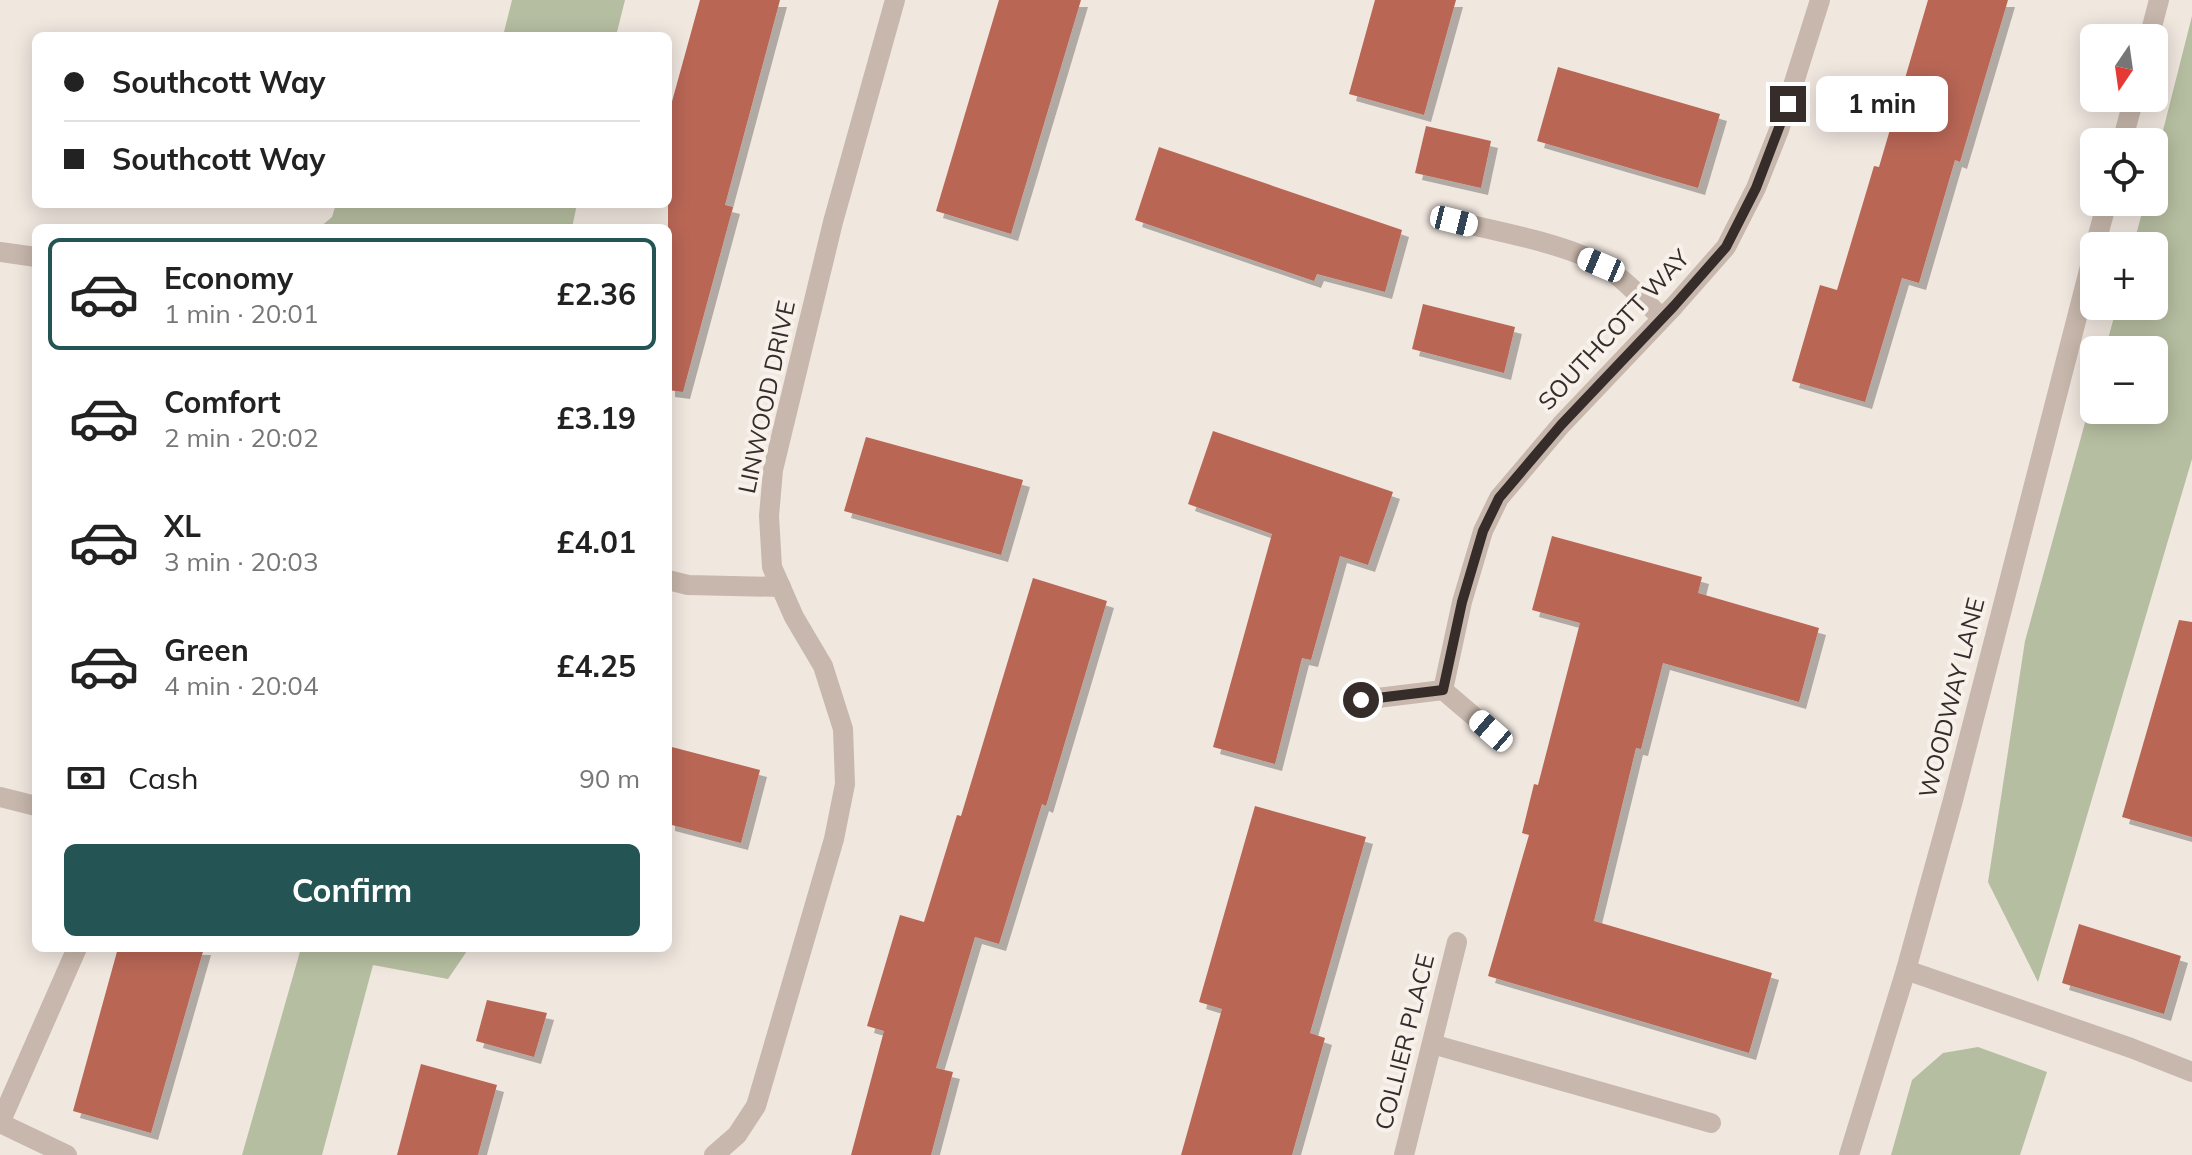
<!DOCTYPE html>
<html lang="en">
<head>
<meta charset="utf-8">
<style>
	:root { --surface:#fff; --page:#f2f2f2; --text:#222; --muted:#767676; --line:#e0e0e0; --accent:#245453 }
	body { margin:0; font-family:Mulish,sans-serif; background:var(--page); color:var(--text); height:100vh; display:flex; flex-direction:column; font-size:30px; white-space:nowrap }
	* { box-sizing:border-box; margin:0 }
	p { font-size:26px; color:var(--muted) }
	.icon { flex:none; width:44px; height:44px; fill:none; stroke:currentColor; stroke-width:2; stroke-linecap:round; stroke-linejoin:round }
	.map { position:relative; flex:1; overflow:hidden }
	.sheet { position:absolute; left:32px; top:224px; width:640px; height:728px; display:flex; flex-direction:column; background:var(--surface); border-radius:12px; box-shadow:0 4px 20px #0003 }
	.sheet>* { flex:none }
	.banner { position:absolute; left:32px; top:32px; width:640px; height:176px; border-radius:12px; box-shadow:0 4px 20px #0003; display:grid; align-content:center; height:176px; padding:0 32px; background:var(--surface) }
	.needle { width:52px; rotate:193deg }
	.buttons { position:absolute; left:2080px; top:24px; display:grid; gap:16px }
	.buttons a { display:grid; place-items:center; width:88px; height:88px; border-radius:12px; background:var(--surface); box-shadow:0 4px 20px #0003; font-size:40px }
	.end { position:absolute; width:36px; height:36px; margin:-18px; border:10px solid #362d2a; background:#fff; box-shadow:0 0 0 4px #fff }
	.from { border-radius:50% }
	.bubble { position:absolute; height:56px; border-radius:12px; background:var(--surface); box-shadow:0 4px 20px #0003; font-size:26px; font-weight:700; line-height:56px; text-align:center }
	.car { position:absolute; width:24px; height:48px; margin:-24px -12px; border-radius:10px; box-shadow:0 0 6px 2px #0007; background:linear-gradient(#fff 24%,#345 0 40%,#fff 0 76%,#345 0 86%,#fff 0) }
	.banner b { display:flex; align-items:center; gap:28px; height:76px; font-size:30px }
	.banner b+b { border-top:2px solid var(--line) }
	.banner i { width:20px; height:20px; background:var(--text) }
	ul { padding:14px 0 0; list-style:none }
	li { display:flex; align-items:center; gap:24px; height:112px; margin:0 16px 12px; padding:0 16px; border:4px solid transparent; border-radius:12px }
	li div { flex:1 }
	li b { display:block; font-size:30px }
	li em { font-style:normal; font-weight:700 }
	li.on { border-color:var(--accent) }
	li>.icon { width:72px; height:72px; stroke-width:1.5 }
	.pay { display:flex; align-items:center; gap:20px; height:88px; padding:0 32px; font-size:30px }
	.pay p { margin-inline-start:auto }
	.primary-button { display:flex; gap:16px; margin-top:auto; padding:16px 32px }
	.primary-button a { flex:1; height:92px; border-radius:12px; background:var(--accent); color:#fff; font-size:32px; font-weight:700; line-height:92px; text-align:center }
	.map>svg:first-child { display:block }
	.green { fill:#b6bea1 }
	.building { fill:#b96654; filter:url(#shadow) }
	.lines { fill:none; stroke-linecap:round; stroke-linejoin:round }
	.minor { stroke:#c7b7ac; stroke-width:20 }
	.route { stroke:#362d2a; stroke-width:10 }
	.labels { text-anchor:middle; stroke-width:8; stroke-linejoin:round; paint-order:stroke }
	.street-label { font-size:24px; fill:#362d2a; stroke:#f8f1eb }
</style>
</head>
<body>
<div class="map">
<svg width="2192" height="1155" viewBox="0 0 2192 1155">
	<defs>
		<filter id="shadow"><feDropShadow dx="7" dy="7" stdDeviation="0" flood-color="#0004"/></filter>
	</defs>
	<rect width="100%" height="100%" fill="#f0e7df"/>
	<!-- green -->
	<g class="green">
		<path d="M 512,0 L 625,0 L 616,36 L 503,36 Z"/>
		<path d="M 2192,16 L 2192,459 L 2038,982 L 1988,882 L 2025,641 L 2094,390 L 2094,410 L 2154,410 L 2154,350 L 2105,350 L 2117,306 L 2154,306 L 2154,246 L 2133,246 L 2145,202 L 2154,202 L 2154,166 Z"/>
		<path d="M 336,204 L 577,204 L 572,228 L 319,228 L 332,217 Z"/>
		<path d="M 301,948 L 469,948 L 448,979 L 373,965 L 322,1155 L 242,1155 Z"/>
		<path d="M 1978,1047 L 2047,1072 L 2020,1155 L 1891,1155 L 1912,1080 L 1943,1053 Z"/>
	</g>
	<!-- building -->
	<g class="building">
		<path d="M 700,0 L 780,0 L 725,205 L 733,207 L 683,392 L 668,390 L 668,116 Z"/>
		<path d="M 999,0 L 1081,0 L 1011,234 L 936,211 Z"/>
		<path d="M 1375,0 L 1456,0 L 1424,115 L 1349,94 Z"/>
		<path d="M 1928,0 L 2008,0 L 1960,162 L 1955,160 L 1919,283 L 1902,278 L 1865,402 L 1792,381 L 1820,285 L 1837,290 L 1874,166 L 1879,167 Z"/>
		<path d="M 1558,67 L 1720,114 L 1698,188 L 1537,141 Z"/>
		<path d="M 1426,126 L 1491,141 L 1481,188 L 1415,173 Z"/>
		<path d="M 1159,147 L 1402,230 L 1385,292 L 1317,274 L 1314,281 L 1135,220 Z"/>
		<path d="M 1423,304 L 1515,327 L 1504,373 L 1412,349 Z"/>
		<path d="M 1213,431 L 1393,492 L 1368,565 L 1340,556 L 1311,660 L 1302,658 L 1275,764 L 1213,747 L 1272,534 L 1188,504 Z"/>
		<path d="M 866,437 L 1023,480 L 1001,555 L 844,511 Z"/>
		<path d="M 1552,536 L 1702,577 L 1698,593 L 1819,628 L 1799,702 L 1663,663 L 1641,749 L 1636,748 L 1594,921 L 1772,973 L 1749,1053 L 1488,976 L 1529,835 L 1522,833 L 1534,784 L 1538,785 L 1580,623 L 1532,610 Z"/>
		<path d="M 1033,578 L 1107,601 L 1046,806 L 1042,804 L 999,944 L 975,937 L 936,1068 L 953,1072 L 931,1155 L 851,1155 L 884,1031 L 867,1026 L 900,915 L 924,922 L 957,815 L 961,816 Z"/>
		<path d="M 2179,620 L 2192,622 L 2192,837 L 2122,817 Z"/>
		<path d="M 668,746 L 760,770 L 741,843 L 668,824 Z"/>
		<path d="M 1255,806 L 1366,837 L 1310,1033 L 1325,1038 L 1292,1155 L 1181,1155 L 1222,1009 L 1199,1002 Z"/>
		<path d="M 2079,924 L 2181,956 L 2164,1014 L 2062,983 Z"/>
		<path d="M 118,948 L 204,948 L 151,1133 L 73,1111 Z"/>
		<path d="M 487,1000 L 547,1013 L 534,1057 L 476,1041 Z"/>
		<path d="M 421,1064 L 497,1085 L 478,1155 L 397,1155 Z"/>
	</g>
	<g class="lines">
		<!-- minor -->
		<g class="minor">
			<path d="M 2149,38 L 2159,0"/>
			<path d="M 2122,142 L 2134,98"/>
			<path d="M 1454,221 C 1496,231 1567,244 1602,265 C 1625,279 1643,300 1662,318"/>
			<path d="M 2095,246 L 2107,202"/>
			<path d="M 0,252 L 36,257"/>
			<path d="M 668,580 L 688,585 L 781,587"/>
			<path d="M 1443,690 L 1462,602 L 1483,531 L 1499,498 L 1561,425 L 1674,306 L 1726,247 L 1756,188 L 1779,130 L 1820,0"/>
			<path d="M 1361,700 L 1443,690 L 1491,731"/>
			<path d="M 0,797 L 36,806"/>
			<path d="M 1906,970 L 2131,1048 L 2192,1072"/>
			<path d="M 1432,1044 L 1711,1123"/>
			<path d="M 0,1123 L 77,948"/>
			<path d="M 0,1123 L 67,1155"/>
			<path d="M 714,1155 L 737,1135 L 756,1106 L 834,839 L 845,784 L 843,729 L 823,666 L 794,617 L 772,567 L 769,516 L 773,470 L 833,222 L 895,0"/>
			<path d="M 1404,1155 L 1457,942"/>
			<path d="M 1849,1155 L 1906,970 L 1953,800 L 2094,251"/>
		</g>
	</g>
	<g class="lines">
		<!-- route -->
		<path class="route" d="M 1361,700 L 1443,690 L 1462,602 L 1483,531 L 1499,498 L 1561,425 L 1674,306 L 1726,247 L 1756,188 L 1788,104"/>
	</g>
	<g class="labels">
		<!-- street labels -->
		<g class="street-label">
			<text transform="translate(1614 330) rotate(-47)" y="8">SOUTHCOTT WAY</text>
			<text transform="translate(767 397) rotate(-78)" y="8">LINWOOD DRIVE</text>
			<text transform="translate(1952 698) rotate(-76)" y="8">WOODWAY LANE</text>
			<text transform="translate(1405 1042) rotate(-76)" y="8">COLLIER PLACE</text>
		</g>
	</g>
</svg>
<div class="buttons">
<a><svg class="needle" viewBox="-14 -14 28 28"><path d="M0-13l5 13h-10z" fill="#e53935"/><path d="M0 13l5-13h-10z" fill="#767676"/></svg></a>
<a><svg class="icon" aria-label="locate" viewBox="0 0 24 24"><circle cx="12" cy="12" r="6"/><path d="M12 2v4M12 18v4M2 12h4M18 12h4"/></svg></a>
<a>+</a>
<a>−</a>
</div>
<i class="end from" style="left:1361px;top:700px"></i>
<i class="end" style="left:1788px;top:104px"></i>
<div class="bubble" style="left:1816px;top:76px;width:132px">1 min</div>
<i class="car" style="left:1454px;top:221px;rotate:104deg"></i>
<i class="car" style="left:1601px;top:265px;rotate:293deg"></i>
<i class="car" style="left:1491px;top:731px;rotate:311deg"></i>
<div class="banner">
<b><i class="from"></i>Southcott Way</b>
<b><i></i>Southcott Way</b>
</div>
<section class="sheet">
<ul>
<li class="on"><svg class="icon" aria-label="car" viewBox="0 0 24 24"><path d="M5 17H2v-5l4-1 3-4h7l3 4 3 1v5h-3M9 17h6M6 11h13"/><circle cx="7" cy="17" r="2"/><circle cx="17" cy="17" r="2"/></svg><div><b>Economy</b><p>1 min · 20:01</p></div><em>£2.36</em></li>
<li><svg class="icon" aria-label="car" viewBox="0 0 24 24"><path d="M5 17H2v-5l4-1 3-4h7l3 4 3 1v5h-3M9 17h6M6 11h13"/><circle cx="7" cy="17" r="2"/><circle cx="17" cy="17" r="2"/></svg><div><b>Comfort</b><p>2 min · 20:02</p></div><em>£3.19</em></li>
<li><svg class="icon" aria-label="car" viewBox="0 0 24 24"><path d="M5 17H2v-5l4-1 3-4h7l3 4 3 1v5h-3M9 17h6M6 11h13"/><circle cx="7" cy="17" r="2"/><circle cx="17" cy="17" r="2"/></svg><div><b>XL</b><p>3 min · 20:03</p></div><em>£4.01</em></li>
<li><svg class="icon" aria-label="car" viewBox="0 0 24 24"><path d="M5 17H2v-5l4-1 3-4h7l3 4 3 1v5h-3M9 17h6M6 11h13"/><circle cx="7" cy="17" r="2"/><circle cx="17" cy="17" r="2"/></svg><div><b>Green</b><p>4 min · 20:04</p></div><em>£4.25</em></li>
</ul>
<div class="pay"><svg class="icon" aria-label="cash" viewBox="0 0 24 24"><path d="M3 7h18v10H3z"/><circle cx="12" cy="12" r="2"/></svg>Cash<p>90 m</p></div>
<div class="primary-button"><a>Confirm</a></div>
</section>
</div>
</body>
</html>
